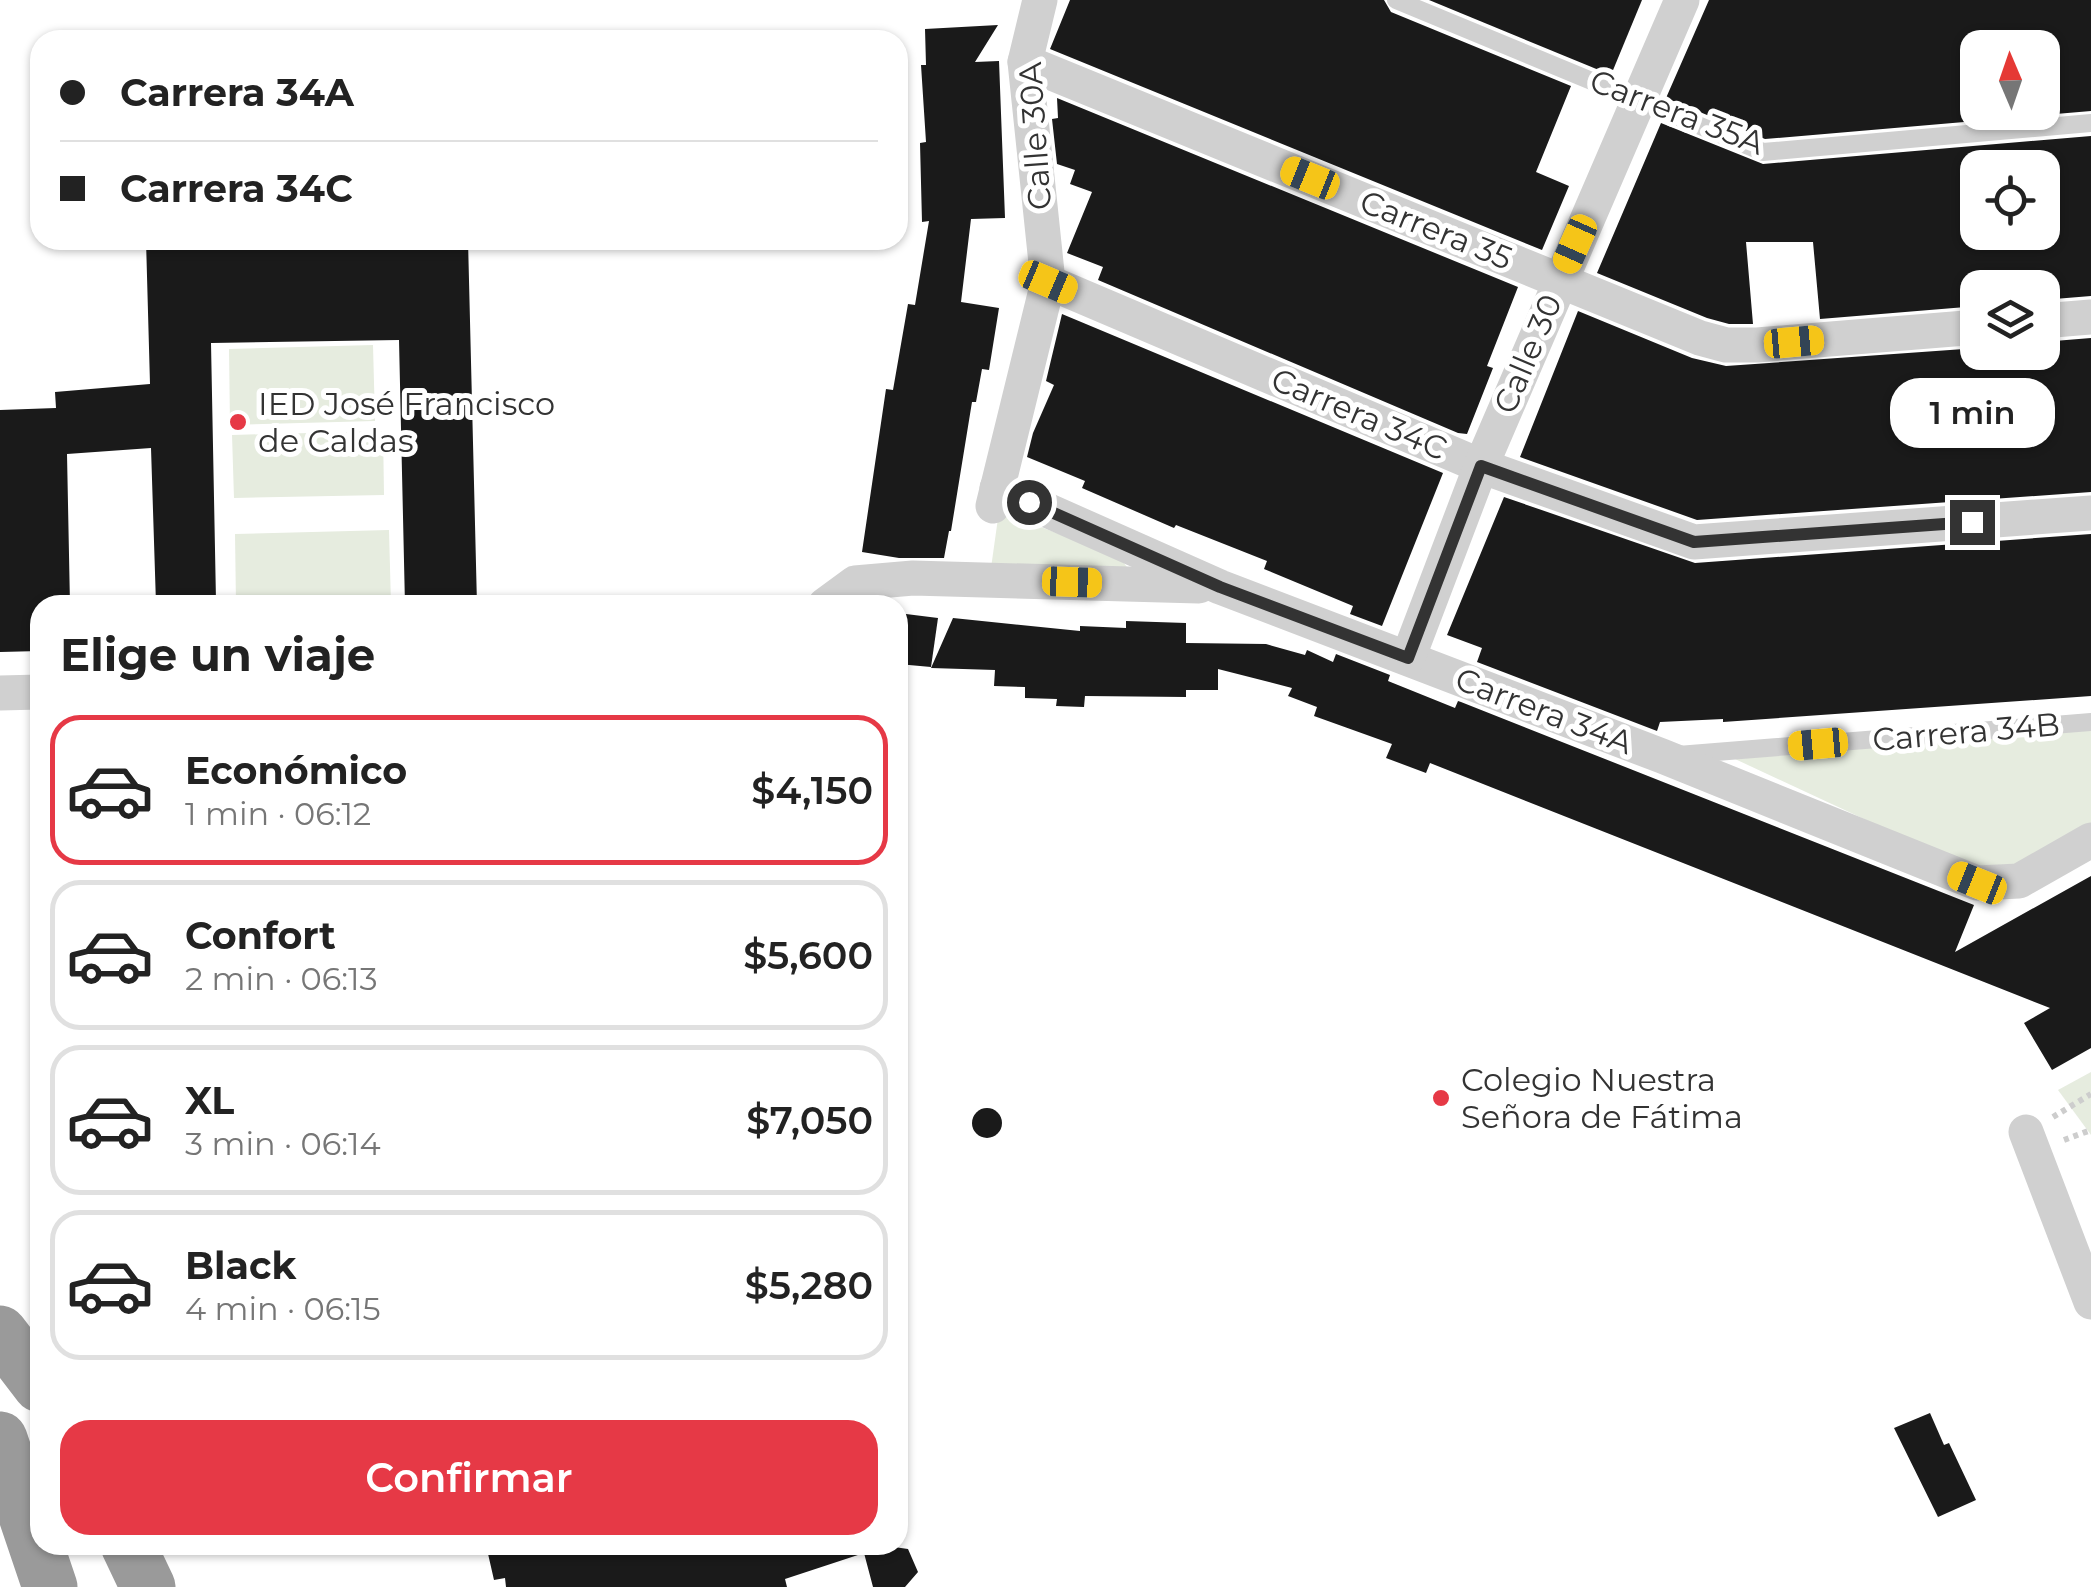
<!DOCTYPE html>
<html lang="es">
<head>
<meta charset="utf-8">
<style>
	:root { --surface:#fff; --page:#f2f2f2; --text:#222; --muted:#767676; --line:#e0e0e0; --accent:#e63946 }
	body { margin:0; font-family:Montserrat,sans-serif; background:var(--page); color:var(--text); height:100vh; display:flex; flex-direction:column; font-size:38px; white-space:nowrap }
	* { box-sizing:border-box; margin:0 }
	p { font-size:32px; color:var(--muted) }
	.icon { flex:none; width:55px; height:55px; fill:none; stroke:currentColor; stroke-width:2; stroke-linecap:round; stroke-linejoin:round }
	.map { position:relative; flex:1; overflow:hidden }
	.sheet { position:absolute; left:30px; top:595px; width:878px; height:960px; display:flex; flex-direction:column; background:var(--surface); border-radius:30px; box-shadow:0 2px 8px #0004 }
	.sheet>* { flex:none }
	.top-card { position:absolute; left:30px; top:30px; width:878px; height:220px; border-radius:30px; box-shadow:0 2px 8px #0004; display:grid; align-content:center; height:220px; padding:0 30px; background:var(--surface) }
	.needle { width:65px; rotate:358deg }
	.tools { position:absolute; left:1960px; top:30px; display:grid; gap:20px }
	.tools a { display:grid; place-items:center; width:100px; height:100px; border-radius:20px; background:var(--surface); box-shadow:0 2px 8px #0004; font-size:50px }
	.end { position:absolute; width:45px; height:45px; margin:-22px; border:12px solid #333; background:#fff; box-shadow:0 0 0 5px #fff }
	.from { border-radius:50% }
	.bubble { position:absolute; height:70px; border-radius:30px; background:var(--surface); box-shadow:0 2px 8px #0004; font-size:32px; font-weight:600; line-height:70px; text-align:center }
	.car { position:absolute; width:30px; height:60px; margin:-30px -15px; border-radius:12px; box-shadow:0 0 8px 2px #0007; background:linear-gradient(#f5c518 24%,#345 0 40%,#f5c518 0 76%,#345 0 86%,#f5c518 0) }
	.top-card b { display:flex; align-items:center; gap:35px; height:95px; font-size:38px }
	.top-card b+b { border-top:2px solid var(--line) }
	.top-card i { width:25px; height:25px; background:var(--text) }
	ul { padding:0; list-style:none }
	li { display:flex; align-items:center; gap:30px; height:150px; margin:0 20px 15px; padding:0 10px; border:5px solid var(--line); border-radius:30px }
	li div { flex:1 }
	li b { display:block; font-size:38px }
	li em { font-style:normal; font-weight:600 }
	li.active { border-color:var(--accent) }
	li>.icon { width:90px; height:90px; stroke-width:1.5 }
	h2 { padding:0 30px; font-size:45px; line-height:120px }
	.action { display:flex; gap:20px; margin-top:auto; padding:20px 30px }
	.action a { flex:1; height:115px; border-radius:30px; background:var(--accent); color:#fff; font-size:40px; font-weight:600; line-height:115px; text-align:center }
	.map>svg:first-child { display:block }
	.green { fill:#e6ecdf }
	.building { fill:#1a1a1a; fill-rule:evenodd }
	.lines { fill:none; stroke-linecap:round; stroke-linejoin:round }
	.path { stroke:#cdcdcd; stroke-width:6; stroke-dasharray:5 5; stroke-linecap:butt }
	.lane { stroke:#d0d0d0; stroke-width:18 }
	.street { stroke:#d0d0d0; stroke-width:35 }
	.highway { stroke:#9a9a9a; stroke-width:55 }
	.route { stroke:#333; stroke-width:12 }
	.poi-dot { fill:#e63946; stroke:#fff; stroke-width:4 }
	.labels { text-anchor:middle; stroke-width:10; stroke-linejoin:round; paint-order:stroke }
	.street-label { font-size:32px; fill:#333; stroke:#fff }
	.poi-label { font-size:32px; fill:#333; stroke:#fff; text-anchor:start }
</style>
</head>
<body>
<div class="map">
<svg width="2091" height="1587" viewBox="0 0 2091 1587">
	<rect width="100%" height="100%" fill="#fff"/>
	<!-- green -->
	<g class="green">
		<path d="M 373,345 L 375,421 L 230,425 L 229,349 Z"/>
		<path d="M 383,431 L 384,495 L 234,498 L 232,435 Z"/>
		<path d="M 999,511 L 1119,557 L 1135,577 L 990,575 Z"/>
		<path d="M 389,530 L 391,605 L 236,605 L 235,534 Z"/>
		<path d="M 2091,729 L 2091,829 L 2016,870 L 1978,872 L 1735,759 Z"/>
		<path d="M 2091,1072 L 2091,1135 L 2058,1090 Z"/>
	</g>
	<!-- building -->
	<g class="building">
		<path d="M 1070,0 L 1384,0 L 1391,12 L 1571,86 L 1536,172 L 1569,186 L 1542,250 L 1050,49 Z"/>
		<path d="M 1429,0 L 1642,0 L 1611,75 Z"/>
		<path d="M 1709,0 L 2091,0 L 2091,111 L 1765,139 L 1666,98 ZM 1978,48 L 2042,48 L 2042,112 L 1978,112 Z"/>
		<path d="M 998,25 L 975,62 L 999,61 L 1005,218 L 971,219 L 961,302 L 999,308 L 989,370 L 982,369 L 976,402 L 972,402 L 951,531 L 949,531 L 944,558 L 899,558 L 862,552 L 886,389 L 893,390 L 908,304 L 915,305 L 929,221 L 922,222 L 920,143 L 926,142 L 921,65 L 926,65 L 925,29 Z"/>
		<path d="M 1057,98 L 1518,287 L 1487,366 L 1493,368 L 1467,434 L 1458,433 L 1098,280 L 1103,267 L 1067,253 L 1092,192 L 1070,184 L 1075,170 L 1057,164 L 1052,119 L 1058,118 Z"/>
		<path d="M 1661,123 L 1763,164 L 2091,136 L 2091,296 L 2042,300 L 2042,288 L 1978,288 L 1978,306 L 1820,319 L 1813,242 L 1746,242 L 1753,324 L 1729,324 L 1707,318 L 1597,273 ZM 1978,168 L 2042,168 L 2042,232 L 1978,235 Z"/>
		<path d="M 146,240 L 468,240 L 477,605 L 405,605 L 399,340 L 211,343 L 216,601 L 156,604 L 151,448 L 67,454 L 70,605 L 40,605 L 40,651 L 0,652 L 0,410 L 56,408 L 55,392 L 150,384 Z"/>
		<path d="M 1578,311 L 1692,358 L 1726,366 L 1978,348 L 1978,352 L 2042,352 L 2042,342 L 2091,338 L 2091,492 L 1697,520 L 1520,457 Z"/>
		<path d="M 1062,314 L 1443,473 L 1382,626 L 1350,614 L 1353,606 L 1264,569 L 1267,561 L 1176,525 L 1174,528 L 1082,488 L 1085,481 L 1027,457 L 1033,433 L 1054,385 L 1046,381 Z"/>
		<path d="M 1504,497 L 1695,563 L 2091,534 L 2091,696 L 1723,722 L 1723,719 L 1660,722 L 1657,731 L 1477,662 L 1482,648 L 1447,635 Z"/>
		<path d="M 898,613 L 938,618 L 931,667 L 898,664 Z"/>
		<path d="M 953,618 L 1080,631 L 1080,626 L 1126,628 L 1126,621 L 1186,623 L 1186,643 L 1266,644 L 1305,655 L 1307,650 L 1333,662 L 1336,654 L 1390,675 L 1388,681 L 1455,708 L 1458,701 L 1461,702 L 1974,905 L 1955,952 L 2091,876 L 2091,1048 L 2052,1070 L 2024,1023 L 2050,1008 L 1430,763 L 1426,773 L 1386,758 L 1392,744 L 1314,716 L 1317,707 L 1288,696 L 1292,688 L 1218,669 L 1218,690 L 1186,690 L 1186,697 L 1085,696 L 1084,707 L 1056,706 L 1057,699 L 1025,698 L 1025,687 L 994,686 L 995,670 L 931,668 Z"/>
		<circle cx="987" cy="1123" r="15"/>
		<path d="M 1930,1413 L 1944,1445 L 1949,1443 L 1976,1500 L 1938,1517 L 1894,1428 Z"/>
		<path d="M 486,1545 L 880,1545 L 908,1549 L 918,1572 L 905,1587 L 873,1587 L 864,1553 L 785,1579 L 787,1587 L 506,1587 L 505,1578 L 494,1580 Z"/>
	</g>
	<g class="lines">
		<!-- path -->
		<g class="path">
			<path d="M 2053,1117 L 2091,1094"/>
			<path d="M 2064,1140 L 2091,1130"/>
		</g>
		<!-- lane -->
		<g class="lane">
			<path d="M 1396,0 L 1763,152 L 2091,123"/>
			<path d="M 1678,755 L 2091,722"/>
		</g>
		<!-- street -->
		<g class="street">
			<path d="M 1025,62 L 1700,338 L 1726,345 L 1757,345 L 1978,327"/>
			<path d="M 1048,282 L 1481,466 L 1694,542 L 2091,513"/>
			<path d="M 2042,321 L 2091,317"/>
			<path d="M 997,488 L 1220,587 L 1662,756 L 1977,883 L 2019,881 L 2091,840"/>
			<path d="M 993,506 L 1048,282 L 1025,62 L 1040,0"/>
			<path d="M 825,605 L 855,583 L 913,578 L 1199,586"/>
			<path d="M 1408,658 L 1481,466 L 1682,0"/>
			<path d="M 0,693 L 40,692"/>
			<path d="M 2026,1132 L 2091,1302"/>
		</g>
		<!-- highway -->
		<g class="highway">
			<path d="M 0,1333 L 40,1385"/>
			<path d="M 0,1439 L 50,1587"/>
			<path d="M 128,1545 L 148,1587"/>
		</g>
	</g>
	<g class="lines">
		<!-- route -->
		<path class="route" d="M 1029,502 L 1220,587 L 1408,658 L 1481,466 L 1694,542 L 1972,522"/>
	</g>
	<!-- markers -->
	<g class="poi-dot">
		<circle cx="238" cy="422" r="10"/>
		<circle cx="1441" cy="1098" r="10"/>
	</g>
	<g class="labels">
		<!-- street labels -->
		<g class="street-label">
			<text transform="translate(1677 112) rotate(21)" y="11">Carrera 35A</text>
			<text transform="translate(1035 136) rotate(-94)" y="11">Calle 30A</text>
			<text transform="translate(1436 230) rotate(22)" y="11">Carrera 35</text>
			<text transform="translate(1528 354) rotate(-67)" y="11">Calle 30</text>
			<text transform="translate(1359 414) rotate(23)" y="11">Carrera 34C</text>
			<text transform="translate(1544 711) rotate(21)" y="11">Carrera 34A</text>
			<text transform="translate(1966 732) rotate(-5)" y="11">Carrera 34B</text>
		</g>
		<!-- poi labels -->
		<g class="poi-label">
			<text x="258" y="415">IED José Francisco<tspan x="258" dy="37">de Caldas</tspan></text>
			<text x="1461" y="1091">Colegio Nuestra<tspan x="1461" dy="37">Señora de Fátima</tspan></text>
		</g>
	</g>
</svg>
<div class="tools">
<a><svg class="needle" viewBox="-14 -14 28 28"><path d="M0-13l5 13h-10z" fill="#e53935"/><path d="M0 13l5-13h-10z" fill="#767676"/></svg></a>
<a><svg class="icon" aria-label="locate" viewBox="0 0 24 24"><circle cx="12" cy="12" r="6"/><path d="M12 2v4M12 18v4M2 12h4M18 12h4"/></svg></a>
<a><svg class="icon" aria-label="layers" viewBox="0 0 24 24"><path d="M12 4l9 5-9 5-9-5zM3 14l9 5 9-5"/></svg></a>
</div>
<i class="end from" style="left:1029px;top:502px"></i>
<i class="end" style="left:1972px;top:522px"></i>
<div class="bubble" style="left:1890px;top:378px;width:165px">1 min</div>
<i class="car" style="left:1310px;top:178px;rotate:292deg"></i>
<i class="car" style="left:1575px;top:244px;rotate:204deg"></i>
<i class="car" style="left:1048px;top:282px;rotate:113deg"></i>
<i class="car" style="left:1794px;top:342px;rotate:85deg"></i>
<i class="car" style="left:1072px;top:582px;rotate:92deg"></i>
<i class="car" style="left:1818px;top:744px;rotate:265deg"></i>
<i class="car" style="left:1977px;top:883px;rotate:292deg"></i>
<div class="top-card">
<b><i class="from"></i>Carrera 34A</b>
<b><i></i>Carrera 34C</b>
</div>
<section class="sheet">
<h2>Elige un viaje</h2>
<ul>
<li class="active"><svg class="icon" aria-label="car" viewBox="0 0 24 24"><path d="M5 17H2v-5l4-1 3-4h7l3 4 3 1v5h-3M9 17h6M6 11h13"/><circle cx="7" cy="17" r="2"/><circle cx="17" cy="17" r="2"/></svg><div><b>Económico</b><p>1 min · 06:12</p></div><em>$4,150</em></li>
<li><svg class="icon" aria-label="car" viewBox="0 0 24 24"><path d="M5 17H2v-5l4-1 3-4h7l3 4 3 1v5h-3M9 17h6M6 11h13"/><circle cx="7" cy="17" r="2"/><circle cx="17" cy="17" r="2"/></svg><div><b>Confort</b><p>2 min · 06:13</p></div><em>$5,600</em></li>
<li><svg class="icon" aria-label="car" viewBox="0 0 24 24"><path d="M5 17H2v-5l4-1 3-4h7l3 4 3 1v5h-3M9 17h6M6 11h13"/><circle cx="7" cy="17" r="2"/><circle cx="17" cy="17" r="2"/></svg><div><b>XL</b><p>3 min · 06:14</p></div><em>$7,050</em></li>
<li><svg class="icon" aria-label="car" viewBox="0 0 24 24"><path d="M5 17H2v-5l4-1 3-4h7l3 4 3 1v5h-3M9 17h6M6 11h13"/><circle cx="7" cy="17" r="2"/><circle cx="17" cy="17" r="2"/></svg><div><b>Black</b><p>4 min · 06:15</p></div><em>$5,280</em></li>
</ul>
<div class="action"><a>Confirmar</a></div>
</section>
</div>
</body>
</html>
